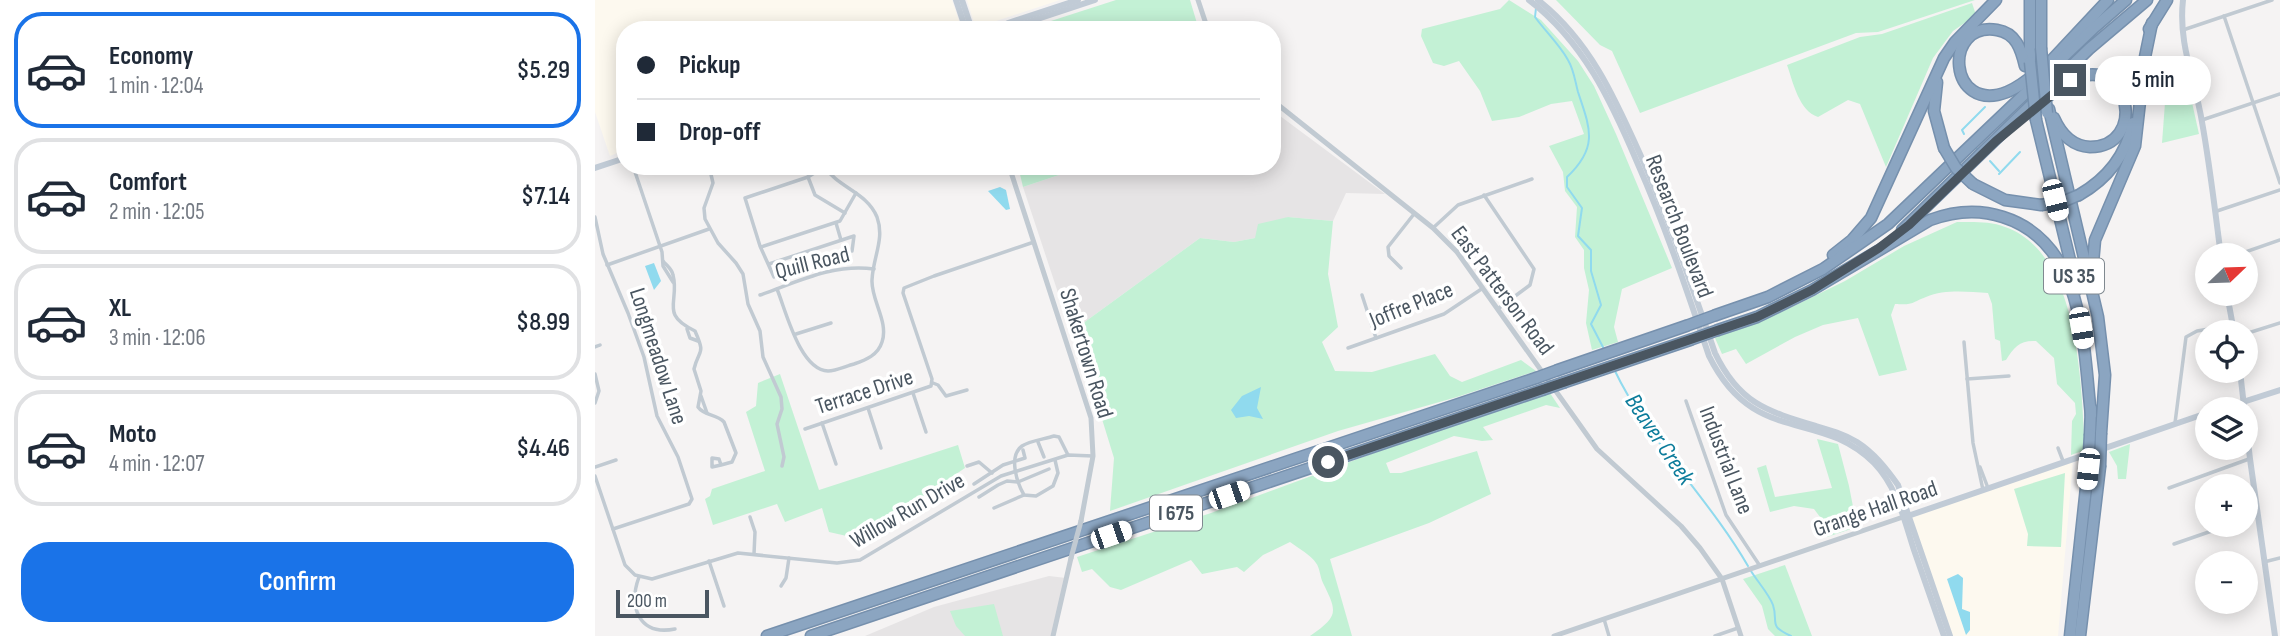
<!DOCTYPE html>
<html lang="en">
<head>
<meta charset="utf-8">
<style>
	:root { --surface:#fff; --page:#f2f2f3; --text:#1f2937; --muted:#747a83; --line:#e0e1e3; --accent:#1a73e8 }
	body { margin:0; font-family:"Sofia Sans Condensed",sans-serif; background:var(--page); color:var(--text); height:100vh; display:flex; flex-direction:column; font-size:26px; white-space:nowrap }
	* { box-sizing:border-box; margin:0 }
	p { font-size:23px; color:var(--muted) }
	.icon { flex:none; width:38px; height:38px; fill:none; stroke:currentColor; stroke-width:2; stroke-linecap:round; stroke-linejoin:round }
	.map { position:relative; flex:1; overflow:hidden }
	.panel { display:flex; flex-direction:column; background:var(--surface); width:595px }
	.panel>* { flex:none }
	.banner { position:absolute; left:21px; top:21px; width:665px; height:154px; border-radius:28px; box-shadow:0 4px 18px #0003; display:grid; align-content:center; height:154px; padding:0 21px; background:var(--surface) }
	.needle { width:46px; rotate:67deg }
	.fabs { position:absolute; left:1600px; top:243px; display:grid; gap:14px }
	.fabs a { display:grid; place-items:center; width:63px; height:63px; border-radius:50%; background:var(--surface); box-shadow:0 4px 18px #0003; font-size:35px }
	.scale { position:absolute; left:21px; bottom:18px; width:93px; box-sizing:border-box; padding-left:7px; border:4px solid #4a5661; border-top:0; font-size:19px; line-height:24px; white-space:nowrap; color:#4a5661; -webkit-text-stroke:5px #fff; paint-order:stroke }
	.end { position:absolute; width:32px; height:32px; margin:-16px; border:9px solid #4a5661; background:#fff; box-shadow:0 0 0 4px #fff }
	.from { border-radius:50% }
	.bubble { position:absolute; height:49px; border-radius:24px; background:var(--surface); box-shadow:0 4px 18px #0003; font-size:23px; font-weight:600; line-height:49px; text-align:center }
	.car { position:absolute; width:21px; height:42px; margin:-21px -10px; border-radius:9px; box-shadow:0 0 5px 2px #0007; background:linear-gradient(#fff 24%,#345 0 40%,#fff 0 76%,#345 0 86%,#fff 0) }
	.banner b { display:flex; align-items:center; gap:24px; height:66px; font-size:26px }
	.banner b+b { border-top:2px solid var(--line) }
	.banner i { width:18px; height:18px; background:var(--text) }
	ul { padding:12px 0 0; list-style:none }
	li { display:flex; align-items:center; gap:21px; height:116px; margin:0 14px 10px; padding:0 7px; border:4px solid var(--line); border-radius:28px }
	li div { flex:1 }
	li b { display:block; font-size:26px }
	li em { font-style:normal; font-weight:600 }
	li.current { border-color:var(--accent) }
	li>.icon { width:63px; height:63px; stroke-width:1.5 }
	.button { display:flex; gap:14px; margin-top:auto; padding:14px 21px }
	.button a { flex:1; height:80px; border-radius:28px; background:var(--accent); color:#fff; font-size:28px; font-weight:600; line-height:80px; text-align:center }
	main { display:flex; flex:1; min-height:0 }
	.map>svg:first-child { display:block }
	.commercial { fill:#fdf9ef }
	.education { fill:#e6e4e5 }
	.green { fill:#c3f1d5 }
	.water { fill:#90daee }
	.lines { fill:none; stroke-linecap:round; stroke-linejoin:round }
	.stream { stroke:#90daee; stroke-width:2 }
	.motorway-casing { stroke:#7690ad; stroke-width:13 }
	.minor { stroke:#c1cad2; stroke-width:3.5 }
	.tertiary { stroke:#c1cad2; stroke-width:5 }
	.secondary { stroke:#c1cbd6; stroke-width:6 }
	.motorway { stroke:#8ba5c1; stroke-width:10 }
	.motorway-bridge-casing { stroke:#7690ad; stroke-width:13; stroke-linecap:butt }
	.tertiary-bridge { stroke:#c1cad2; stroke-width:5 }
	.motorway-bridge { stroke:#8ba5c1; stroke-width:10 }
	.route { stroke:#4a5661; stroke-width:9 }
	.labels { text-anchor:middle; stroke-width:7; stroke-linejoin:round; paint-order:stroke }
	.shield { fill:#fff; stroke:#808990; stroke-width:2 }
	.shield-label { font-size:21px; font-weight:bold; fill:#4a5661 }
	.street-label { font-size:23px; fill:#4a5661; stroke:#fff }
	.water-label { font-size:24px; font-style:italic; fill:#0c7c9b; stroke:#fff }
</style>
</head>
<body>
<main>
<section class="panel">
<ul>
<li class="current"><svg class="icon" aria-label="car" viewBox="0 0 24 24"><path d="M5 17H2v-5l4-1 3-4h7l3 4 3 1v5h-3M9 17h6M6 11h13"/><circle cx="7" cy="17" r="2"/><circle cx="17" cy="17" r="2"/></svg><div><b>Economy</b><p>1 min · 12:04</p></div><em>$5.29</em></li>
<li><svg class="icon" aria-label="car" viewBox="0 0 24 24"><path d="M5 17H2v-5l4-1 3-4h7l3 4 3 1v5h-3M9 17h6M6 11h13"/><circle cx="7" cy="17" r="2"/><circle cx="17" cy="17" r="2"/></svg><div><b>Comfort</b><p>2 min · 12:05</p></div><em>$7.14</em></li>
<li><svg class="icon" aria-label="car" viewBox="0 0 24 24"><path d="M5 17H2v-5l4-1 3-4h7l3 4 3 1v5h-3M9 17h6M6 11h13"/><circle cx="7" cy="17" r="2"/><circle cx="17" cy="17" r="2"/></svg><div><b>XL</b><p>3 min · 12:06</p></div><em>$8.99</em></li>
<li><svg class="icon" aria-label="car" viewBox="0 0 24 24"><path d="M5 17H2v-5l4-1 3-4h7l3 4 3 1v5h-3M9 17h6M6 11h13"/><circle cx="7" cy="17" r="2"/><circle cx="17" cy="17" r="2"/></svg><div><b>Moto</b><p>4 min · 12:07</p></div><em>$4.46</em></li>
</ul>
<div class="button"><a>Confirm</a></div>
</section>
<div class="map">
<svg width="1685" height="636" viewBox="0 0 1685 636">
	<rect width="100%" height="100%" fill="#f5f3f3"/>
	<!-- commercial -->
	<g class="commercial">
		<path d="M 0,0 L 357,0 L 367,30 L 30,30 L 30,150 L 15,156 L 0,112 Z"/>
		<path d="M 372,0 L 465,0 L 383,27 L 380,26 Z"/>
		<path d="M 1478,460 L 1463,636 L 1355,636 L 1313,516 Z"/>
	</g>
	<!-- education -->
	<g class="education">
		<path d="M 677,110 L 790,194 L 751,193 L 738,221 L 693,217 L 660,238 L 639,242 L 605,238 L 476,332 L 428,187 L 491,166 L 677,166 Z"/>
		<path d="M 454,576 L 471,578 L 458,636 L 270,636 L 339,607 Z"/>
	</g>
	<!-- green -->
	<g class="green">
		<path d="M 521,0 L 595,0 L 604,30 L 428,30 Z"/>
		<path d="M 914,0 L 946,20 L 983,61 L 999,86 L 1021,134 L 1077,268 L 1027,289 L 1019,327 L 1023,342 L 997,350 L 991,323 L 994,290 L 989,268 L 989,250 L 980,237 L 982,207 L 970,191 L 968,172 L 954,146 L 989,134 L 977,101 L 956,104 L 924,117 L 897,121 L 885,91 L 864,61 L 849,66 L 838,63 L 826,36 L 827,29 L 905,9 Z"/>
		<path d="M 961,0 L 1380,0 L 1283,32 L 1261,33 L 1045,113 L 1017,51 L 1005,45 Z"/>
		<path d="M 1377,3 L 1381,15 L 1358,31 L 1338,58 L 1291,167 L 1265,104 L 1253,100 L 1223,117 C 1204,111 1198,82 1192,65 L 1265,37 L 1287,34 Z"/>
		<path d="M 1590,71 L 1604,134 L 1567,143 L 1572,76 Z"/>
		<path d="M 423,166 L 491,166 L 428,187 Z"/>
		<path d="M 693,217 L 738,221 L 733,274 L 743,327 L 727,342 L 740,371 L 777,372 L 840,354 L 855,376 L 867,382 L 926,360 L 941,371 L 862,397 L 743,431 L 515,511 L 519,458 L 499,393 L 476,332 L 605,238 L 639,242 L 660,238 L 663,224 Z"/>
		<path d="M 1362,222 C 1379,222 1395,221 1410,227 C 1485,253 1486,384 1490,450 L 1476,455 L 1477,421 L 1481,414 L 1480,403 L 1462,384 L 1459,358 L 1441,341 C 1425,340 1419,347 1411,360 L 1407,361 L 1405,341 L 1400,339 L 1397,304 L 1393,293 C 1373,292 1350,289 1331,297 C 1315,303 1320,305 1300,304 L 1296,315 L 1312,370 L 1284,376 L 1263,318 L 1228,325 L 1200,337 L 1151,364 L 1141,349 L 1127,354 L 1120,338 L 1197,307 L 1250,281 L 1309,246 Z"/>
		<path d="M 185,374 L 224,490 L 363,445 L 370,468 L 265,539 L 234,532 L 227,508 L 190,522 L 182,504 L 118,525 L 110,499 L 115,496 L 117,489 L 170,471 L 151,412 L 161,406 L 163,383 Z"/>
		<path d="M 955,393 L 965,408 L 951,405 L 888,427 L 898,440 L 887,441 L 859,436 L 791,463 L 795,473 L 806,473 L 882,451 L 896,494 L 834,523 L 735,559 L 757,636 L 715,636 C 743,616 743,613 728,583 C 725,577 725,568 721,563 C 716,555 703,548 695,542 L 668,555 L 649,572 L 642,567 L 607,574 L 596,560 L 526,590 L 515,587 L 497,569 L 487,572 L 482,557 L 616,513 L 790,449 Z"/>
		<path d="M 1222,439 L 1243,444 L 1254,486 L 1262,527 L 1232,537 L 1225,517 L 1219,509 L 1199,506 L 1175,512 L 1162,468 L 1171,465 L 1180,497 L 1237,488 Z"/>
		<path d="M 1535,444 L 1531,479 L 1523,479 L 1522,466 L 1514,452 Z"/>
		<path d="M 1470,473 L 1466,547 L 1432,546 L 1433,534 L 1419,489 Z"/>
		<path d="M 1190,565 L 1217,636 L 1180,636 L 1173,629 L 1167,606 L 1148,579 Z"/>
		<path d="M 399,604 L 408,636 L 370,636 L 361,626 L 355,611 Z"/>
	</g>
	<!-- water -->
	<g class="water">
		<path d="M 405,187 L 411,190 L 415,209 L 411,210 L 393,191 Z"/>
		<path d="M 59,263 L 66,281 L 59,290 L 50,266 Z"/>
		<path d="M 666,387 L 662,408 L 668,419 L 654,416 L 641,418 L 636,410 L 647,396 Z"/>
		<path d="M 1363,574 L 1368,578 L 1367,609 L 1375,612 L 1375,630 L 1371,635 L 1352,579 Z"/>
	</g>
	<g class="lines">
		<!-- stream -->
		<g class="stream">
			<path d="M 941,8 L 940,17 C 950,31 965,45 973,60 C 979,70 980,81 983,92 C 995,128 1004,147 972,177 L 972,187 L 987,208 L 983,236 L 996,250 L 996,271 L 1006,305 L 996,324 L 1010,351"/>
			<path d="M 1369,134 L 1367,130 L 1390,107"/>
			<path d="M 1381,148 L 1382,149"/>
			<path d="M 1395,161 L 1404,171"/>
			<path d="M 1404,174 L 1425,152"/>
			<path d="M 1019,369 C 1053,441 1113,497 1153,566"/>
			<path d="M 1156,571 C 1162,581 1174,594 1178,605 C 1184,623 1172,625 1196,636"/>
		</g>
		<defs>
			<g id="motorway">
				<path d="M 1446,0 L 1446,48"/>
				<path d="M 1554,29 L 1572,0"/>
				<path d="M 1456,61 L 1513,0"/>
				<path d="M 1435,62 L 1435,0"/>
				<path d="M 1430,66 C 1426,49 1421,33 1402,30 C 1347,21 1353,115 1412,92 C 1427,86 1440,74 1452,64"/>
				<path d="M 1342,82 L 1339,111 L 1349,148"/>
				<path d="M 1452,97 C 1461,91 1469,83 1479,79 C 1536,54 1552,147 1495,147 C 1477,146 1466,134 1459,118"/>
				<path d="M 1454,109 L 1503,317 L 1510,375 L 1506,433"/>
				<path d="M 1441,120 L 1482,289"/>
				<path d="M 1378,184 L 1410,200 L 1446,205"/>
				<path d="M 1484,195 C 1512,179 1531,155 1538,123"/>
				<path d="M 1307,230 L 1494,49 L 1552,0"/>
				<path d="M 1238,255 L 1257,240 L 1276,218 L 1349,58 L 1360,42 L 1401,0"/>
				<path d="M 1497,274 L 1500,240 L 1540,146 L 1550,57 L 1557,23"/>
				<path d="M 1121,315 L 1173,297 L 1228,269 L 1293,224 L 1500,27 L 1531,0"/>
				<path d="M 1123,330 L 1162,317 L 1217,290 L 1335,220 C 1359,211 1384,209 1408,217 C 1490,243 1488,345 1496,415"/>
				<path d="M 963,370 L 1091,326"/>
				<path d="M 970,382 L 1095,340"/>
				<path d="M 1495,434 L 1496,408"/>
				<path d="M 172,636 L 941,378"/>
				<path d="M 216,636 L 947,390"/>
				<path d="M 1475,636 L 1493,469"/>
				<path d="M 1485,636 L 1505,467"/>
			</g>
		</defs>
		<!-- motorway casing -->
		<use href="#motorway" class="motorway-casing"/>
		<!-- minor -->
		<g class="minor">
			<path d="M 1629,16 L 1685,183"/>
			<path d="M 1588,30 L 1677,0"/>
			<path d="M 1607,120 L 1685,94"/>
			<path d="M 38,166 L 67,252 L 68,266 L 78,282"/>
			<path d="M 114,166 L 118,183 L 109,208 L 110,219 L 123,243 L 141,263 L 148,274 L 153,304 L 165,331 L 168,357 L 186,397 L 187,409 L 182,424 L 189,457 L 187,466"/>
			<path d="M 213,177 L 220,195 L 250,213"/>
			<path d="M 889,195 L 939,269 L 935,285 L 904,308"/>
			<path d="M 1622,211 L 1685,190"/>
			<path d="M 0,217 L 8,254 L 33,313 L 49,357 L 62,416 L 83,457 L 97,499 L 94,504 L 18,529"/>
			<path d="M 241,223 L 246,240"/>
			<path d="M 838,228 L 863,205 L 937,179"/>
			<path d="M 166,247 L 245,221 L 261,193"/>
			<path d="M 1639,256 L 1685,240"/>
			<path d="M 68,261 C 72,266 77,269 78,275 C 85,302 64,314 100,331 C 111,356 104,348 99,369 L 106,391 L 103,407 C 109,416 122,414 129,422 L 141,453 L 137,462 L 126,465 L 124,459 L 117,458 L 117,467 L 126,465"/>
			<path d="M 174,264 L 259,236 L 257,251"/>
			<path d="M 12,265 L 114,229"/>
			<path d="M 806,268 L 794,256 L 793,247 L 819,214"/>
			<path d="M 179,277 L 165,246 L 150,198 L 213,177 L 229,167"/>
			<path d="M 182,289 C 191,311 205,370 233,371 C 241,371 251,366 259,364 C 271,360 283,355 287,342 C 294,322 276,300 277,280 C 278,257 290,239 282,217 C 272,192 243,188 229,166"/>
			<path d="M 165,295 C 202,282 239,263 279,269"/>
			<path d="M 767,295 L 781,338"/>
			<path d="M 92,329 L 95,338 L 103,341"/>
			<path d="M 201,334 L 236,323"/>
			<path d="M 1650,334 L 1685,323"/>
			<path d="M 1369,342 L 1378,443 L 1388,490"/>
			<path d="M 0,347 L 5,345"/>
			<path d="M 753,348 L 849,314 L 888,288"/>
			<path d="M 0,374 L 4,391 L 0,403"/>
			<path d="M 1372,379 L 1414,376"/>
			<path d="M 338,383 L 343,385 L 351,396 L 372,390"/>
			<path d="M 318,393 L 331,432"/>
			<path d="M 106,396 L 112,413"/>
			<path d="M 1091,401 L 1131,515 L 1165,566"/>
			<path d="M 273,408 L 286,448"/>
			<path d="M 227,423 L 241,464"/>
			<path d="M 1580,423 L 1591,337 L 1602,331 L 1638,325"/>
			<path d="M 210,429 L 336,386 L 337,379 L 308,293 L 309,288 L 339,276 L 439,242"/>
			<path d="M 443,442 L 449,457"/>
			<path d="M 1463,448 L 1468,461"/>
			<path d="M 460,460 L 463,473 L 458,486 L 441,496 L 429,495 C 422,483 413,456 427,446 C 434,441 450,439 459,436 L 464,437 L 473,455"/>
			<path d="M 372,466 L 384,462 L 397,473"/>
			<path d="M 0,467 L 21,460"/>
			<path d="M 1385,467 L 1393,488"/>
			<path d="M 0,476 L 30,565 L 40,575 L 57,579 L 143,553 L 242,563 L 265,560 L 406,476 L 473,455 L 498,456"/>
			<path d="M 379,484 L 408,465 L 430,458 L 428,450"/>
			<path d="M 1574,488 L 1654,459"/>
			<path d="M 384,497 L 403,485 L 412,481 L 423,482 L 454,469"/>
			<path d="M 399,508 L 429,495"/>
			<path d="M 155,517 L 160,532 L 159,554"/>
			<path d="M 1650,519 L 1662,516"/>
			<path d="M 1579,544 L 1634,525"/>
			<path d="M 114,561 L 129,606"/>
			<path d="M 1669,562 L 1685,558"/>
			<path d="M 44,577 C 33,607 44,636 80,629"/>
			<path d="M 186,586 L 191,578 L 194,558"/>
			<path d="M 1009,619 L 1014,636"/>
			<path d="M 1120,636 L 1143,628"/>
		</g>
		<!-- tertiary -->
		<g class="tertiary">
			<path d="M 603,0 L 613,30"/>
			<path d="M 677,100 L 838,228 L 862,252 L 1002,449 L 1086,526 L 1105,548 L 1127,579 L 1146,636"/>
			<path d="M 414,166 L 496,418 L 498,456 L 486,521"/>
			<path d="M 458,636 L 476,558"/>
			<path d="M 959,636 L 1308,517"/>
		</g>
		<!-- secondary -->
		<g class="secondary">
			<path d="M 361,0 L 371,30"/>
			<path d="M 367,0 L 377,30"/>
			<path d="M 934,0 C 988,41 1016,101 1042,162 C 1070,225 1092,291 1114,356 C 1159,447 1224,408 1279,463 C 1302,487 1309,519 1319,550 C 1329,578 1339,607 1349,636"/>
			<path d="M 943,0 C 994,40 1019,96 1045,154 C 1074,219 1097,286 1120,353 C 1144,403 1171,411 1221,426 C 1235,430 1249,434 1262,442 C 1279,453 1291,468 1303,485 L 1355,636"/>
			<path d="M 1588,0 C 1583,44 1600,79 1607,122 C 1615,166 1620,211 1626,256"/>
			<path d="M 403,29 L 413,23 L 483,0"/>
			<path d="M 402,30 L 412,29 L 500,0"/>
			<path d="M 0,168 L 30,158"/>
			<path d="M 1632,294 L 1639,332"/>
			<path d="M 1645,371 L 1655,459 L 1680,636"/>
			<path d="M 1623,410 L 1685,390"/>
			<path d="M 1310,517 L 1612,413"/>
		</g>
		<!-- motorway -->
		<use href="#motorway" class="motorway"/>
		<defs>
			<g id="motorway-bridge">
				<path d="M 1446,48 L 1452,113"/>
				<path d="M 1435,62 L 1441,120"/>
				<path d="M 1349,148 L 1361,168 L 1378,184"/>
				<path d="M 1446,205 L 1467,202 L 1484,195"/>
				<path d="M 1091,326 L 1121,315"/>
				<path d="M 1095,340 L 1123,330"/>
				<path d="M 941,378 L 963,370"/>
				<path d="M 947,390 L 970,382"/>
				<path d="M 1505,467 L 1506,433"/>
				<path d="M 1493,469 L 1495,434"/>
			</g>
		</defs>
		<!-- motorway-bridge casing -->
		<use href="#motorway-bridge" class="motorway-bridge-casing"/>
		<!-- tertiary-bridge -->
		<path class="tertiary-bridge" d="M 476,558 L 486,521"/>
		<!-- motorway-bridge -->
		<use href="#motorway-bridge" class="motorway-bridge"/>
	</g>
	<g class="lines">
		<!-- route -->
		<path class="route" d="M 733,462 L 1162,317 L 1217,290 L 1284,248 L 1314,225 L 1401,141 L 1475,80"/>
	</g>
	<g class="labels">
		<!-- shield labels -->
		<g class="shield">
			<rect x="1449" y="258.5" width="60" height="35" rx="5"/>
			<rect x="555" y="495.5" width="52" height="35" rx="5"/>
		</g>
		<g class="shield-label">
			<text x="1479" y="283">US 35</text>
			<text x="581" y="520">I 675</text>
		</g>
		<!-- street labels -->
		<g class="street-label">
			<text transform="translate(1085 226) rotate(69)" y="8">Research Boulevard</text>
			<text transform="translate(217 262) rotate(-14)" y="8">Quill Road</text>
			<text transform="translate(908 290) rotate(53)" y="8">East Patterson Road</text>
			<text transform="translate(816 304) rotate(-22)" y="8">Joffre Place</text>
			<text transform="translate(492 353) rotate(73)" y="8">Shakertown Road</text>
			<text transform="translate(64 356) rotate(72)" y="8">Longmeadow Lane</text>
			<text transform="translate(269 391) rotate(-18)" y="8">Terrace Drive</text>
			<text transform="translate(1132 460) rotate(69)" y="8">Industrial Lane</text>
			<text transform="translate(1280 508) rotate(-19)" y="8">Grange Hall Road</text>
			<text transform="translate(312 510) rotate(-30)" y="8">Willow Run Drive</text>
		</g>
		<!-- water labels -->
		<g class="water-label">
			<text transform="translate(1065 439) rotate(56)" y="8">Beaver Creek</text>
		</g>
	</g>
</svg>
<div class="fabs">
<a><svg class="needle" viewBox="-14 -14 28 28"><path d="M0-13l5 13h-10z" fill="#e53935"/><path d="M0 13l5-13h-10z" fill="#747a83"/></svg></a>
<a><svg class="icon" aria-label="locate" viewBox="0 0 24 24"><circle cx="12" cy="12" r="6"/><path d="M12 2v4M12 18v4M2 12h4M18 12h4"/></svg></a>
<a><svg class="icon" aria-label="layers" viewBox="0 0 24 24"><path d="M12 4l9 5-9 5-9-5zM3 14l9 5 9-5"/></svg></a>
<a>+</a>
<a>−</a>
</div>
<div class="scale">200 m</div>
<i class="end from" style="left:733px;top:462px"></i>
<i class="end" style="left:1475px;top:80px"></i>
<div class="bubble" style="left:1500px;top:56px;width:116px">5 min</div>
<i class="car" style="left:1460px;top:200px;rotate:166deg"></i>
<i class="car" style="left:1486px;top:328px;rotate:170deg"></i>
<i class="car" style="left:1493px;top:469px;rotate:186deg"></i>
<i class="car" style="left:634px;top:495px;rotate:71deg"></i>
<i class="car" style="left:516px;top:535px;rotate:71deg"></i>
<div class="banner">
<b><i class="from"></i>Pickup</b>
<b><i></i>Drop-off</b>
</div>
</div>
</main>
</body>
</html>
